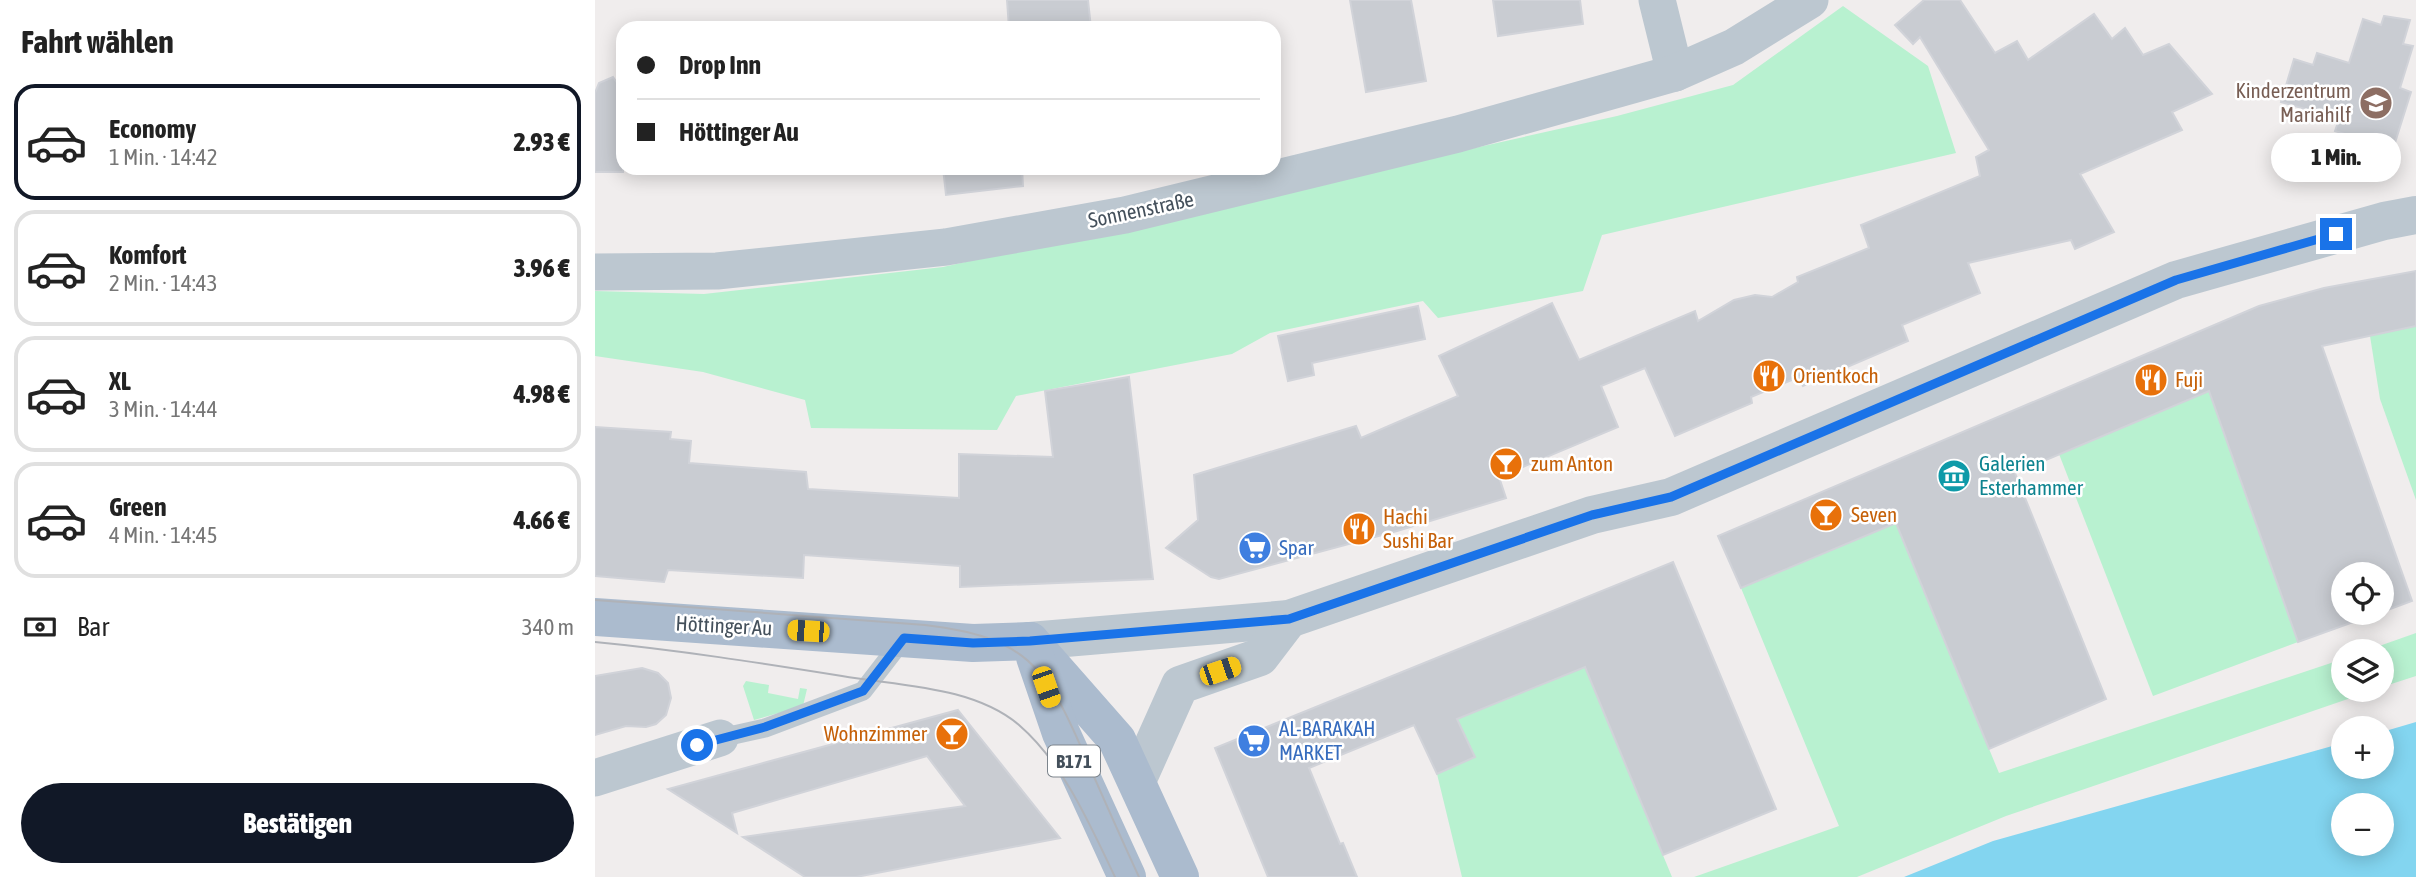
<!DOCTYPE html>
<html lang="de">
<head>
<meta charset="utf-8">
<style>
	:root { --surface:#fff; --page:#f6f6f6; --text:#222; --muted:#767676; --line:#e0e0e0; --accent:#111827 }
	body { margin:0; font-family:"Asap Condensed",sans-serif; background:var(--page); color:var(--text); height:100vh; display:flex; flex-direction:column; font-size:26px; white-space:nowrap }
	* { box-sizing:border-box; margin:0 }
	p { font-size:23px; color:var(--muted) }
	.icon { flex:none; width:38px; height:38px; fill:none; stroke:currentColor; stroke-width:2; stroke-linecap:round; stroke-linejoin:round }
	.map { position:relative; flex:1; overflow:hidden }
	.sheet { display:flex; flex-direction:column; background:var(--surface); width:595px }
	.sheet>* { flex:none }
	.banner { position:absolute; left:21px; top:21px; width:665px; height:154px; border-radius:21px; box-shadow:0 4px 18px #0003; display:grid; align-content:center; height:154px; padding:0 21px; background:var(--surface) }
	.buttons { position:absolute; left:1736px; top:562px; display:grid; gap:14px }
	.buttons a { display:grid; place-items:center; width:63px; height:63px; border-radius:50%; background:var(--surface); box-shadow:0 4px 18px #0003; font-size:35px }
	.end { position:absolute; width:32px; height:32px; margin:-16px; border:9px solid #1a73e8; background:#fff; box-shadow:0 0 0 4px #fff }
	.from { border-radius:50% }
	.bubble { position:absolute; height:49px; border-radius:24px; background:var(--surface); box-shadow:0 4px 18px #0003; font-size:23px; font-weight:800; line-height:49px; text-align:center }
	.car { position:absolute; width:21px; height:42px; margin:-21px -10px; border-radius:9px; box-shadow:0 0 5px 2px #0007; background:linear-gradient(#f5c518 24%,#345 0 40%,#f5c518 0 76%,#345 0 86%,#f5c518 0) }
	.banner b { display:flex; align-items:center; gap:24px; height:66px; font-size:26px }
	.banner b+b { border-top:2px solid var(--line) }
	.banner i { width:18px; height:18px; background:var(--text) }
	ul { padding:0; list-style:none }
	li { display:flex; align-items:center; gap:21px; height:116px; margin:0 14px 10px; padding:0 7px; border:4px solid var(--line); border-radius:21px }
	li div { flex:1 }
	li b { display:block; font-size:26px }
	li em { font-style:normal; font-weight:800 }
	li.current { border-color:var(--accent) }
	li>.icon { width:63px; height:63px; stroke-width:1.5 }
	h2 { padding:0 21px; font-size:32px; line-height:84px }
	.pay { display:flex; align-items:center; gap:18px; height:77px; padding:0 21px; font-size:26px }
	.pay p { margin-inline-start:auto }
	.action { display:flex; gap:14px; margin-top:auto; padding:14px 21px }
	.action a { flex:1; height:80px; border-radius:42px; background:var(--accent); color:#fff; font-size:28px; font-weight:800; line-height:80px; text-align:center }
	main { display:flex; flex:1; min-height:0 }
	.map>svg:first-child { display:block }
	.green { fill:#b8f1d0 }
	.water { fill:#83d5f0; fill-rule:evenodd }
	.building { fill:#c9ccd2; stroke:#d1d3d9; stroke-width:2 }
	.lines { fill:none; stroke-linecap:round; stroke-linejoin:round }
	.service { stroke:#bcc7d0; stroke-width:19 }
	.minor { stroke:#bcc7d0; stroke-width:37 }
	.tertiary { stroke:#bcc7d0; stroke-width:38 }
	.primary { stroke:#abbbce; stroke-width:38 }
	.tram { stroke:#afb2b8; stroke-width:2 }
	.route { stroke:#1a73e8; stroke-width:9 }
	.labels { text-anchor:middle; stroke-width:5; stroke-linejoin:round; paint-order:stroke }
	.shield { fill:#fff; stroke:#7c848c; stroke-width:2 }
	.shield-label { font-size:19px; font-weight:bold; fill:#44505b }
	.education-label { font-size:21px; fill:#785e54; stroke:#fff; text-anchor:end }
	.street-label { font-size:21px; fill:#44505b; stroke:#fff }
	.food-label { font-size:21px; fill:#c56008; stroke:#fff; text-anchor:start }
	.culture-label { font-size:21px; fill:#0d838f; stroke:#fff; text-anchor:start }
	.shop-label { font-size:21px; fill:#366cbe; stroke:#fff; text-anchor:start }
</style>
</head>
<body>
<main>
<section class="sheet">
<h2>Fahrt wählen</h2>
<ul>
<li class="current"><svg class="icon" aria-label="car" viewBox="0 0 24 24"><path d="M5 17H2v-5l4-1 3-4h7l3 4 3 1v5h-3M9 17h6M6 11h13"/><circle cx="7" cy="17" r="2"/><circle cx="17" cy="17" r="2"/></svg><div><b>Economy</b><p>1 Min. · 14:42</p></div><em>2.93 €</em></li>
<li><svg class="icon" aria-label="car" viewBox="0 0 24 24"><path d="M5 17H2v-5l4-1 3-4h7l3 4 3 1v5h-3M9 17h6M6 11h13"/><circle cx="7" cy="17" r="2"/><circle cx="17" cy="17" r="2"/></svg><div><b>Komfort</b><p>2 Min. · 14:43</p></div><em>3.96 €</em></li>
<li><svg class="icon" aria-label="car" viewBox="0 0 24 24"><path d="M5 17H2v-5l4-1 3-4h7l3 4 3 1v5h-3M9 17h6M6 11h13"/><circle cx="7" cy="17" r="2"/><circle cx="17" cy="17" r="2"/></svg><div><b>XL</b><p>3 Min. · 14:44</p></div><em>4.98 €</em></li>
<li><svg class="icon" aria-label="car" viewBox="0 0 24 24"><path d="M5 17H2v-5l4-1 3-4h7l3 4 3 1v5h-3M9 17h6M6 11h13"/><circle cx="7" cy="17" r="2"/><circle cx="17" cy="17" r="2"/></svg><div><b>Green</b><p>4 Min. · 14:45</p></div><em>4.66 €</em></li>
</ul>
<div class="pay"><svg class="icon" aria-label="cash" viewBox="0 0 24 24"><path d="M3 7h18v10H3z"/><circle cx="12" cy="12" r="2"/></svg>Bar<p>340 m</p></div>
<div class="action"><a>Bestätigen</a></div>
</section>
<div class="map">
<svg width="1821" height="877" viewBox="0 0 1821 877">
	<rect width="100%" height="100%" fill="#f0eded"/>
	<!-- green -->
	<g class="green">
		<path d="M 1248,6 L 1333,66 L 1361,153 L 1007,235 L 988,291 L 843,318 L 828,301 L 675,333 L 637,354 L 421,396 L 402,430 L 216,428 L 210,400 L 108,372 L 0,356 L 0,291 L 109,294 L 348,267 L 1022,116 L 1138,85 Z"/>
		<path d="M 1821,326 L 1821,500 L 1785,399 L 1775,336 Z"/>
		<path d="M 1614,391 L 1703,642 L 1558,696 L 1464,454 Z"/>
		<path d="M 1301,523 L 1404,773 L 1748,659 L 1748,690 L 1779,690 L 1411,816 L 1262,877 L 1099,877 L 1244,826 L 1146,588 Z"/>
		<path d="M 1821,633 L 1821,676 L 1787,687 L 1787,651 L 1770,651 Z"/>
		<path d="M 990,667 L 1077,877 L 867,877 L 842,774 L 880,757 L 862,719 Z"/>
		<path d="M 151,681 L 174,685 L 173,693 L 203,699 L 205,688 L 212,689 L 208,706 L 159,720 L 148,686 Z"/>
	</g>
	<!-- water -->
	<path class="water" d="M 1821,722 L 1821,877 L 1309,877 L 1398,841 L 1748,743 L 1748,766 L 1787,766 L 1787,732 ZM 1748,805 L 1787,805 L 1787,844 L 1748,844 Z"/>
	<!-- building -->
	<g class="building">
		<path d="M 412,0 L 493,0 L 496,28 L 414,28 Z"/>
		<path d="M 755,0 L 816,0 L 831,81 L 771,92 Z"/>
		<path d="M 898,0 L 985,0 L 988,24 L 903,36 Z"/>
		<path d="M 1329,0 L 1365,0 L 1400,53 L 1422,41 L 1433,60 L 1499,14 L 1517,39 L 1530,28 L 1548,55 L 1574,44 L 1617,94 L 1577,112 L 1587,130 L 1485,174 L 1519,232 L 1480,249 L 1476,240 L 1373,263 L 1385,293 L 1307,325 L 1313,341 L 1208,386 L 1204,377 L 1156,397 L 1157,403 L 1080,436 L 1050,368 L 1006,386 L 1023,427 L 904,477 L 911,498 L 802,531 L 624,579 L 616,577 L 571,548 L 603,520 L 599,475 L 761,426 L 766,438 L 863,396 L 844,356 L 957,303 L 984,360 L 1100,311 L 1103,321 L 1139,300 L 1160,295 L 1177,297 L 1203,282 L 1202,277 L 1274,248 L 1266,225 L 1385,176 L 1381,157 L 1394,150 L 1325,37 L 1318,44 L 1300,25 Z"/>
		<path d="M 1789,16 L 1815,20 L 1808,44 L 1818,46 L 1805,88 L 1816,92 L 1798,149 L 1740,131 L 1744,119 L 1686,102 L 1699,59 L 1718,65 L 1722,53 L 1754,63 L 1768,19 L 1786,25 Z"/>
		<path d="M 18,77 L 28,91 L 28,172 L 0,172 L 0,93 L 4,83 Z"/>
		<path d="M 348,168 L 427,168 L 428,186 L 351,195 Z"/>
		<path d="M 1821,271 L 1821,326 L 1727,346 L 1817,601 L 1787,612 L 1787,574 L 1748,574 L 1748,612 L 1786,612 L 1703,642 L 1614,391 L 1420,473 L 1511,699 L 1394,749 L 1301,523 L 1146,588 L 1123,536 L 1664,306 L 1729,288 Z"/>
		<path d="M 823,306 L 830,339 L 717,363 L 719,375 L 693,381 L 683,336 Z"/>
		<path d="M 534,377 L 558,579 L 365,587 L 365,566 L 209,555 L 208,578 L 73,570 L 69,582 L 0,576 L 0,427 L 76,432 L 75,439 L 96,441 L 94,463 L 211,472 L 213,489 L 364,498 L 364,454 L 458,457 L 450,391 Z"/>
		<path d="M 1078,562 L 1181,809 L 1068,855 L 990,667 L 862,719 L 880,757 L 842,774 L 819,725 L 714,768 L 745,844 L 748,843 L 762,877 L 673,877 L 620,748 Z"/>
		<path d="M 47,668 L 63,673 L 73,683 L 76,698 L 71,715 L 61,724 L 51,727 L 31,726 L 0,735 L 0,676 Z"/>
		<path d="M 363,710 L 465,838 L 261,877 L 210,877 L 148,837 L 370,806 L 332,756 L 137,813 L 142,833 L 73,789 Z"/>
	</g>
	<g class="lines">
		<!-- service -->
		<path class="service" d="M 125,738 L 170,728 L 268,691 L 309,638"/>
		<!-- minor -->
		<g class="minor">
			<path d="M 1062,0 L 1080,73"/>
			<path d="M 0,272 L 122,271 L 351,247 L 530,215 L 863,134 L 1080,73 L 1139,47 L 1215,0"/>
			<path d="M 0,778 L 125,738"/>
		</g>
		<!-- tertiary -->
		<g class="tertiary">
			<path d="M 435,641 L 694,619 L 997,515 L 1076,497 L 1581,280 L 1789,221 L 1821,215"/>
			<path d="M 542,781 L 585,685 L 665,657 L 694,619"/>
		</g>
		<!-- primary -->
		<g class="primary">
			<path d="M 0,617 L 378,643 L 435,641"/>
			<path d="M 435,641 L 522,740 L 585,877"/>
			<path d="M 440,657 L 466,733 L 532,877"/>
		</g>
		<!-- tram -->
		<g class="tram">
			<path d="M 0,600 L 330,625 C 430,637 451,665 489,754 C 507,795 525,836 544,877"/>
			<path d="M 0,642 C 83,650 165,663 247,676 C 304,686 378,686 424,725 C 469,764 495,825 520,877"/>
		</g>
	</g>
	<g class="lines">
		<!-- route -->
		<path class="route" d="M 102,745 L 170,727 L 268,691 L 309,638 L 378,643 L 435,641 L 694,619 L 997,515 L 1076,497 L 1581,280 L 1741,234"/>
	</g>
	<!-- icons -->
	<defs>
		<symbol id="school-disc" viewBox="-11 -11 22 22"><circle r="9.5" fill="#8d6e63" stroke="#fff"/><path d="M0-5L7-2L0 1L-7-2ZM-4 1L0 2.5L4 1V4Q0 6-4 4Z" fill="#fff"/></symbol>
		<symbol id="restaurant-disc" viewBox="-11 -11 22 22"><circle r="9.5" fill="#e8710a" stroke="#fff"/><path d="M-5-6h1v4h1v-4h1v4h1v-4h1v5L-1.5 .5V6h-2V.5L-5-1ZM5-6V6H3V1.5H1.5Q1.5-4 5-6Z" fill="#fff"/></symbol>
		<symbol id="bar-disc" viewBox="-11 -11 22 22"><circle r="9.5" fill="#e8710a" stroke="#fff"/><path d="M-6-5H6L.8 .8V4.5H3.5V6h-7V4.5H-.8V.8Z" fill="#fff"/></symbol>
		<symbol id="museum-disc" viewBox="-11 -11 22 22"><circle r="9.5" fill="#0f9aa8" stroke="#fff"/><path d="M0-6L6-3V-2H-6V-3ZM-5-1h2V3h-2ZM-1-1h2V3h-2ZM3-1h2V3H3ZM-6 4H6V6H-6Z" fill="#fff"/></symbol>
		<symbol id="supermarket-disc" viewBox="-11 -11 22 22"><circle r="9.5" fill="#3f7fe0" stroke="#fff"/><path d="M-6-5.5h2.5l.6 2H6L4.5 2H-2.5L-4.4-4H-6ZM-1.5 3.2a1.3 1.3 0 1 0 .1 0ZM3 3.2a1.3 1.3 0 1 0 .1 0Z" fill="#fff"/></symbol>
	</defs>
	<g fill-rule="evenodd">
		<use href="#school-disc" x="1762" y="84" width="38" height="38"/>
		<use href="#restaurant-disc" x="1155" y="357" width="38" height="38"/>
		<use href="#restaurant-disc" x="1537" y="361" width="38" height="38"/>
		<use href="#bar-disc" x="892" y="445" width="38" height="38"/>
		<use href="#museum-disc" x="1340" y="457" width="38" height="38"/>
		<use href="#bar-disc" x="1212" y="496" width="38" height="38"/>
		<use href="#restaurant-disc" x="745" y="510" width="38" height="38"/>
		<use href="#supermarket-disc" x="641" y="529" width="38" height="38"/>
		<use href="#bar-disc" x="338" y="715" width="38" height="38"/>
		<use href="#supermarket-disc" x="640" y="722" width="38" height="38"/>
	</g>
	<g class="labels">
		<!-- shield labels -->
		<rect class="shield" x="453" y="745.5" width="52" height="31" rx="5"/>
		<g class="shield-label">
			<text x="479" y="768">B171</text>
		</g>
		<!-- education labels -->
		<g class="education-label">
			<text x="1756" y="98">Kinderzentrum<tspan x="1756" dy="24">Mariahilf</tspan></text>
		</g>
		<!-- street labels -->
		<g class="street-label">
			<text transform="translate(546 210) rotate(-12)" y="7">Sonnenstraße</text>
			<text transform="translate(129 626) rotate(3)" y="7">Höttinger Au</text>
		</g>
		<!-- food labels -->
		<g class="food-label">
			<text x="1198" y="383">Orientkoch</text>
			<text x="1580" y="387">Fuji</text>
			<text x="936" y="471">zum Anton</text>
			<text x="1256" y="522">Seven</text>
			<text x="788" y="524">Hachi<tspan x="788" dy="24">Sushi Bar</tspan></text>
			<text x="332" y="741" text-anchor="end">Wohnzimmer</text>
		</g>
		<!-- culture labels -->
		<g class="culture-label">
			<text x="1384" y="471">Galerien<tspan x="1384" dy="24">Esterhammer</tspan></text>
		</g>
		<!-- shop labels -->
		<g class="shop-label">
			<text x="684" y="555">Spar</text>
			<text x="684" y="736">AL-BARAKAH<tspan x="684" dy="24">MARKET</tspan></text>
		</g>
	</g>
</svg>
<div class="buttons">
<a><svg class="icon" aria-label="locate" viewBox="0 0 24 24"><circle cx="12" cy="12" r="6"/><path d="M12 2v4M12 18v4M2 12h4M18 12h4"/></svg></a>
<a><svg class="icon" aria-label="layers" viewBox="0 0 24 24"><path d="M12 4l9 5-9 5-9-5zM3 14l9 5 9-5"/></svg></a>
<a>+</a>
<a>−</a>
</div>
<i class="end from" style="left:102px;top:745px"></i>
<i class="end" style="left:1741px;top:234px"></i>
<div class="bubble" style="left:1676px;top:133px;width:130px">1 Min.</div>
<i class="car" style="left:213px;top:631px;rotate:274deg"></i>
<i class="car" style="left:625px;top:671px;rotate:71deg"></i>
<i class="car" style="left:451px;top:687px;rotate:161deg"></i>
<div class="banner">
<b><i class="from"></i>Drop Inn</b>
<b><i></i>Höttinger Au</b>
</div>
</div>
</main>
</body>
</html>
